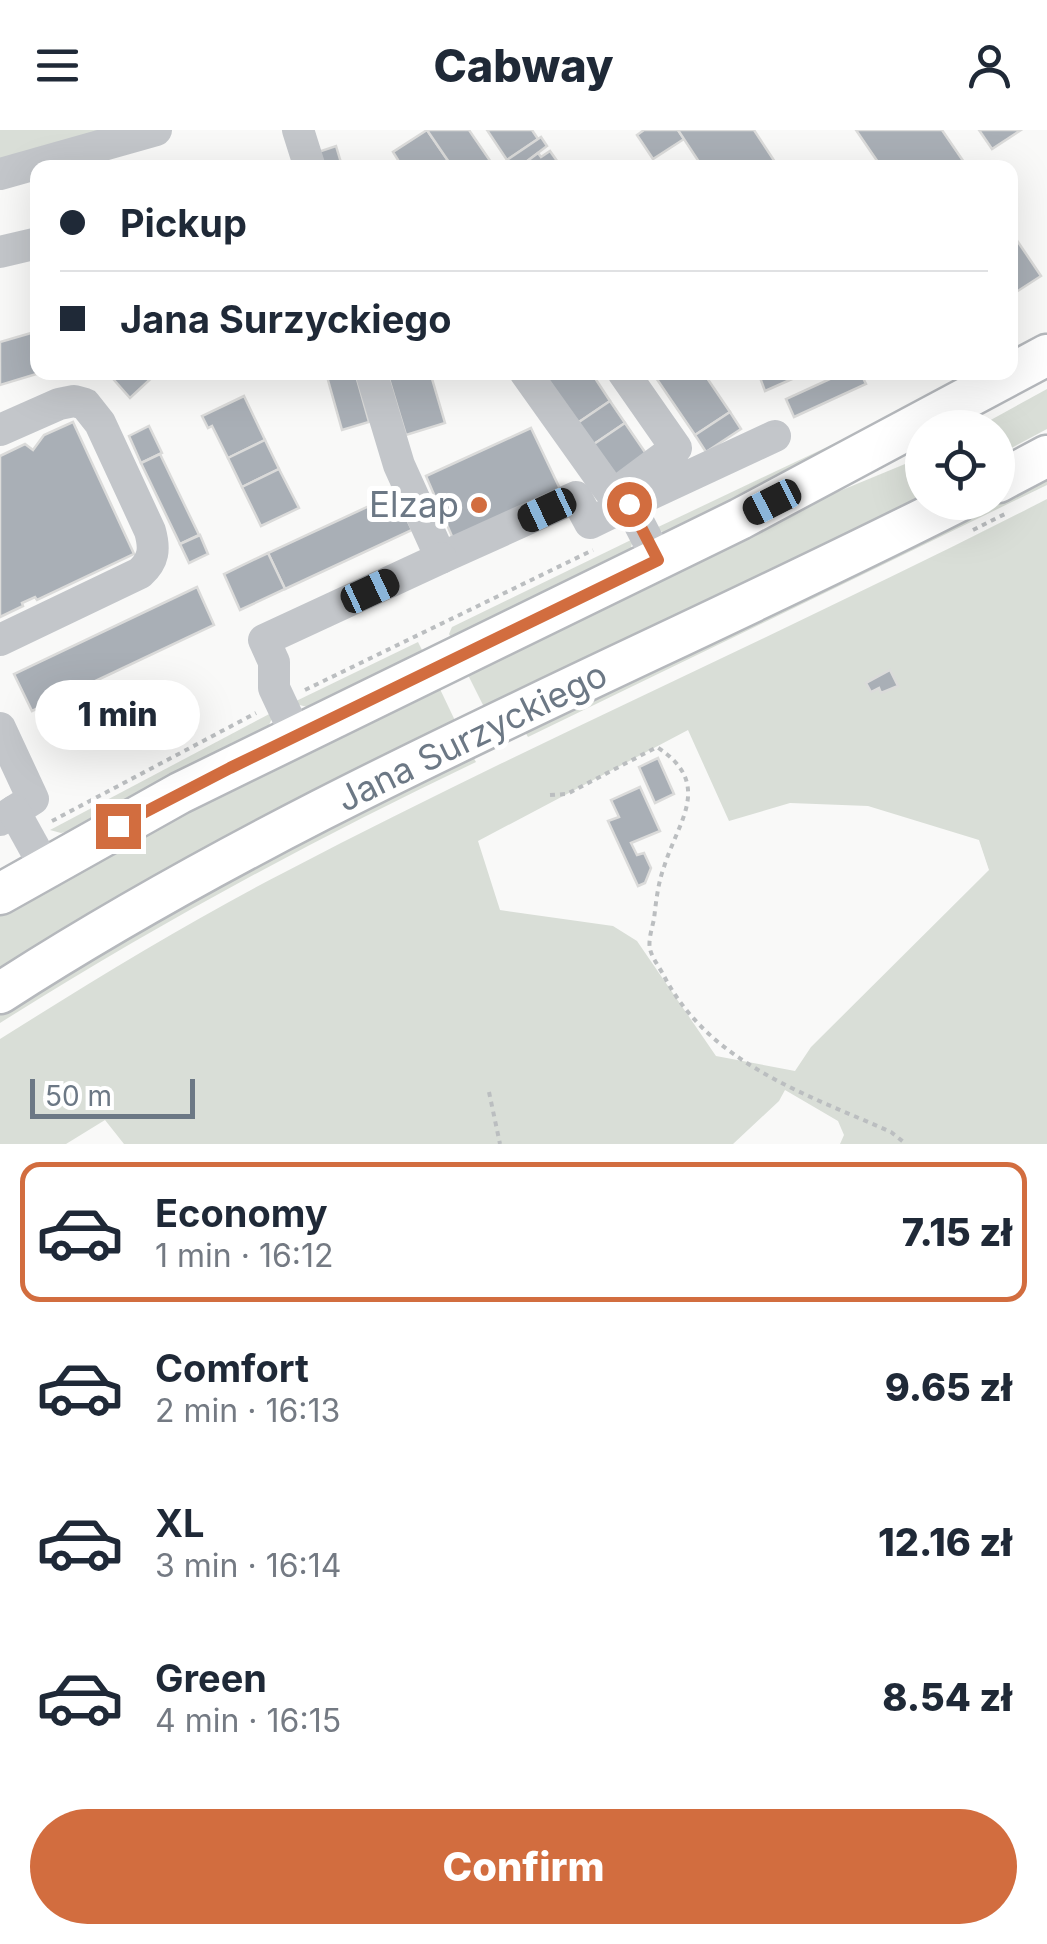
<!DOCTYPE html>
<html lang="en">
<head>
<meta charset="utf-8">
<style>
	:root { --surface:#fff; --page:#f6f6f7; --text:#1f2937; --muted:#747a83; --line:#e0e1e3; --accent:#d26d3f }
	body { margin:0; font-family:Inter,sans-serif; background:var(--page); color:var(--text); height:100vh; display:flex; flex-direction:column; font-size:38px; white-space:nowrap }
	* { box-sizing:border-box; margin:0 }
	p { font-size:32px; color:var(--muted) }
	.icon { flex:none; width:55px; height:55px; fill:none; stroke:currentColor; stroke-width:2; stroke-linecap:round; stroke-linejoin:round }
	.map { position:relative; height:1014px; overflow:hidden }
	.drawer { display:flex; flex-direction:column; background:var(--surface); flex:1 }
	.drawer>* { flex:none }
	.top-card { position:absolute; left:30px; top:30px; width:988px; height:220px; border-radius:20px; box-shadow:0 10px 40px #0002; display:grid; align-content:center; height:220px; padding:0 30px; background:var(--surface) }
	.buttons { position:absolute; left:905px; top:280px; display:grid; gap:20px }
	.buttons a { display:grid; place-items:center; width:110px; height:110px; border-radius:50%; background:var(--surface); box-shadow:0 10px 40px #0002; font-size:50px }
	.scale { position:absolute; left:30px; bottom:25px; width:165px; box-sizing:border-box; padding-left:10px; border:5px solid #6c7885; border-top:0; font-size:28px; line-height:35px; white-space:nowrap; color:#6c7885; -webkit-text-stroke:8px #fff; paint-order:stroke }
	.end { position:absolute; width:45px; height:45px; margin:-22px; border:12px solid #d26d3f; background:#fff; box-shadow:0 0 0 5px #fff }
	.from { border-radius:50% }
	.bubble { position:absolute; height:70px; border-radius:35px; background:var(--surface); box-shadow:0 10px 40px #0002; font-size:32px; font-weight:800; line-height:70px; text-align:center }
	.car { position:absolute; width:30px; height:60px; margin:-30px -15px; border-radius:12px; box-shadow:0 0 8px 2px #0007; background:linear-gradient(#222 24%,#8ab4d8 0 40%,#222 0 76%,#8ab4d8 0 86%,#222 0) }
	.top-card b { display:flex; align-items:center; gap:35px; height:95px; font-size:38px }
	.top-card b+b { border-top:2px solid var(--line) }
	.top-card i { width:25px; height:25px; background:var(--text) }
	ul { padding:18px 0 0; list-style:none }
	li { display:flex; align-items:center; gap:30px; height:140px; margin:0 20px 15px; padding:0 10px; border:5px solid transparent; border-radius:20px }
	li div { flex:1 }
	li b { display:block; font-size:38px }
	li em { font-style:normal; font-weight:800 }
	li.selected { border-color:var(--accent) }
	li>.icon { width:90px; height:90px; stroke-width:1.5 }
	.action { display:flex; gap:20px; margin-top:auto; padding:20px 30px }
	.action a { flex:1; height:115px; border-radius:60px; background:var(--accent); color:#fff; font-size:40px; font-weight:800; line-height:115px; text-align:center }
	header { display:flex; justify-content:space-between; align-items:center; height:130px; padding:0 30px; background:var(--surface); font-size:45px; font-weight:800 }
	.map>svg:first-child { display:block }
	.green { fill:#d9ded7; fill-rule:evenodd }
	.building { fill:#a9afb6; stroke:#dbdbda; stroke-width:2.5 }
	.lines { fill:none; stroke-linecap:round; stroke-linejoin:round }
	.major-casing { stroke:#b5b8bc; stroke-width:45 }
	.path { stroke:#bbbec0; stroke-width:4; stroke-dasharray:5 5; stroke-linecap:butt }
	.minor { stroke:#c3c6ca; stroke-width:32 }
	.major { stroke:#fff; stroke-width:40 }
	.route { stroke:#d26d3f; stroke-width:12 }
	.poi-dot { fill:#d26d3f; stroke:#fff; stroke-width:4 }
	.labels { text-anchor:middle; stroke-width:10; stroke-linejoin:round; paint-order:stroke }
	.poi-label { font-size:35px; fill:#6c7885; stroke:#fff; text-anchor:end }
	.street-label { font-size:35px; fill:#6c7885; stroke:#fff }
</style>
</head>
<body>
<header><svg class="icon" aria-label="menu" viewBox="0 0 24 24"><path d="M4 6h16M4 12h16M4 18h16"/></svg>Cabway<svg class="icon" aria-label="person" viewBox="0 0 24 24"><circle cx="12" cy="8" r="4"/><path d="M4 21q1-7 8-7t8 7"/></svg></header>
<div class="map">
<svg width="1047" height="1014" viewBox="0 0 1047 1014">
	<rect width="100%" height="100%" fill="#f9f9f8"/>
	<!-- green -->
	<g class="green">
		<path d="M 0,0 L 111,0 L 0,32 Z"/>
		<path d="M 1047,259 L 1047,299 L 998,325 L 998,298 L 978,297 Z"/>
		<path d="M 865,299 L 866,303 L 672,402 L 664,403 L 656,398 Z"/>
		<path d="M 922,327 L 922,365 L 827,423 L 488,585 L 467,543 L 813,372 Z"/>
		<path d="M 1047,341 L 1047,355 L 528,607 L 525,602 L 985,373 L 998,372 L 998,366 Z"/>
		<path d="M 1047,369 L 1047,1014 L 840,1014 L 844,1005 L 838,991 L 785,960 L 779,971 L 733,1014 L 124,1014 L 105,990 L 66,1014 L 0,1014 L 0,909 C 94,850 188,792 287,741 C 537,610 796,498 1047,369 ZM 688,600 L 729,691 L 790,673 L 868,676 L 979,710 L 989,740 L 811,917 L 795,941 L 716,926 L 637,811 L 613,796 L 500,780 L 478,711 Z"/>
		<path d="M 633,409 L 630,422 L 452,510 L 449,504 L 452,497 Z"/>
		<path d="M 418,512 L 424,524 L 311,578 L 292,573 Z"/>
		<path d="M 439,557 L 459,599 L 0,848 L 0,785 L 169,689 Z"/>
		<path d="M 275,581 L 267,600 L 74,700 L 61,703 L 50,700 Z"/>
		<path d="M 470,621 L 476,632 C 312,710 154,796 0,893 L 0,877 L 97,817 Z"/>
	</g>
	<!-- building -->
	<g class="building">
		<path d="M 427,0 L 453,38 L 403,38 L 393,22 Z"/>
		<path d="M 427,0 L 469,0 L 495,38 L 453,38 Z"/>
		<path d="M 487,0 L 532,0 L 538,9 L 507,30 Z"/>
		<path d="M 644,0 L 678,0 L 684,9 L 653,29 L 637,5 Z"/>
		<path d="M 678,0 L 754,0 L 779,38 L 703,38 Z"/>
		<path d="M 856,0 L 942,0 L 968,38 L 882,38 Z"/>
		<path d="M 979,0 L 1021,0 L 992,19 Z"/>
		<path d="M 541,7 L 547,16 L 518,38 L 512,38 L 507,30 Z"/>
		<path d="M 336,16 L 342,36 L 323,38 L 318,22 Z"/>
		<path d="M 550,21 L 562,38 L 518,38 L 538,23 L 541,27 Z"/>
		<path d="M 1010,100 L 1041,146 L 1010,166 Z"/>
		<path d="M 38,201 L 38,242 L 43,242 L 0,255 L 0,212 Z"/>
		<path d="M 107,242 L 158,242 L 130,268 Z"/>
		<path d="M 355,242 L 369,292 L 342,300 L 326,243 Z"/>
		<path d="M 387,242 L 430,242 L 445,293 L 406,305 Z"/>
		<path d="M 542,242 L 591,242 L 610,271 L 576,294 Z"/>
		<path d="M 652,242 L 703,242 L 730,282 L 695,305 Z"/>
		<path d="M 766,242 L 808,242 L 765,261 L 759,245 Z"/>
		<path d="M 845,242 L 860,242 L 866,254 L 794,287 L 786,269 Z"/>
		<path d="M 244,266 L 265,310 L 228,328 L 212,296 L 208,298 L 202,286 Z"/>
		<path d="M 610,271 L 625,293 L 591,316 L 576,294 Z"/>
		<path d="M 730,282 L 741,299 L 706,322 L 695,305 Z"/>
		<path d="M 73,292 L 134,424 L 37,470 L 35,467 L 22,473 L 23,476 L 0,487 L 0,326 L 25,314 L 33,320 L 44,305 Z"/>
		<path d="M 625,293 L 649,328 L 616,351 L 591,316 Z"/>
		<path d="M 149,296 L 162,323 L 141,333 L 129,306 Z"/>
		<path d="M 531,298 L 561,361 L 454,411 L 426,346 Z"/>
		<path d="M 265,310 L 279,339 L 242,357 L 228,328 Z"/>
		<path d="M 160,324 L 199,405 L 180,414 L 141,333 Z"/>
		<path d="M 279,339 L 299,378 L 261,396 L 242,357 Z"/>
		<path d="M 395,364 L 412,400 L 285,459 L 268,423 Z"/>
		<path d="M 200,405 L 208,424 L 189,433 L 180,414 Z"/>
		<path d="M 268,423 L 285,459 L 240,480 L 224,444 Z"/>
		<path d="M 197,457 L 214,495 L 32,581 L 14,544 Z"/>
		<path d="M 890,540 L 898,556 L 881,563 L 879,558 L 871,562 L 866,553 Z"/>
		<path d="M 658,628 L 674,664 L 655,673 L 639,637 Z"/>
		<path d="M 640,657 L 660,701 L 631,713 L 637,725 L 644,723 L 651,738 L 645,753 L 638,756 L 608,691 L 619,687 L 611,670 Z"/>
	</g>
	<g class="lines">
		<defs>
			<g id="major">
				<path d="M 998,352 L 1047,326"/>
				<path d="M 0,764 L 180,663 L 740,389 L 1047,225"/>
				<path d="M 0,863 C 302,668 637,534 957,372"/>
			</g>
		</defs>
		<!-- major casing -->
		<use href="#major" class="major-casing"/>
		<!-- path -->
		<g class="path">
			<path d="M 973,400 L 1005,384"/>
			<path d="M 305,560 L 593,420"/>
			<path d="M 550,665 L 567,664 L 657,617 C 714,654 678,691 664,737 C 658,753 656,772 654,789 C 652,798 648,811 650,819 C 652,828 660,838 664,846 C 710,934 806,964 891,1002 L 906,1014"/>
			<path d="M 52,691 L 256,583"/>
			<path d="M 489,962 L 500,1014"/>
		</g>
		<!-- minor -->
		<g class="minor">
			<path d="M 298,0 L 310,38"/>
			<path d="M 0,44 L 156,0"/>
			<path d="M 0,122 L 38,113"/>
			<path d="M 371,242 L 399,335 L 441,428 L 576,367 L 590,393 L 629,374 L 658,430"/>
			<path d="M 525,242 L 609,360 L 621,359"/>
			<path d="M 623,242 L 676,318 L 621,359 L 629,374 L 775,306"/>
			<path d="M 0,300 L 59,274 L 74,271 L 85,274 L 100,293 L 150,401 C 155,419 154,430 140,443 L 0,510"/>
			<path d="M 0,598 L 33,669 L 0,690"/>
			<path d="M 296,605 L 274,558 L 274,532 L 264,510 L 441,428"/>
			<path d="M 14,681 L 45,737"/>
		</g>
		<!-- major -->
		<use href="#major" class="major"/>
	</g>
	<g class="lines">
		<!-- route -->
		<path class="route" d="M 118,696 L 230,638 L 658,430 L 629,374"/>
	</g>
	<!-- markers -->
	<circle class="poi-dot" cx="479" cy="375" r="10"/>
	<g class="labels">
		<!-- poi labels -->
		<g class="poi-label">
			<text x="459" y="387">Elzap</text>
		</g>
		<!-- street labels -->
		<g class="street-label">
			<text transform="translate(472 607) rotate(-26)" y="12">Jana Surzyckiego</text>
		</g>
	</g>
</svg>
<div class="buttons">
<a><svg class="icon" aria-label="locate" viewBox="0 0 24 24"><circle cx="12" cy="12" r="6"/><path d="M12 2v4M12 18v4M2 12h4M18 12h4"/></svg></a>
</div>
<div class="scale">50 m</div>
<i class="end from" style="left:629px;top:374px"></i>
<i class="end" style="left:118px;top:696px"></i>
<div class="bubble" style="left:35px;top:550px;width:165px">1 min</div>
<i class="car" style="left:772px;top:372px;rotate:243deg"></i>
<i class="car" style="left:547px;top:380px;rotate:245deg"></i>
<i class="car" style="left:370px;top:461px;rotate:65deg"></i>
<div class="top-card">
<b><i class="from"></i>Pickup</b>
<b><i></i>Jana Surzyckiego</b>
</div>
</div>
<section class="drawer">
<ul>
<li class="selected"><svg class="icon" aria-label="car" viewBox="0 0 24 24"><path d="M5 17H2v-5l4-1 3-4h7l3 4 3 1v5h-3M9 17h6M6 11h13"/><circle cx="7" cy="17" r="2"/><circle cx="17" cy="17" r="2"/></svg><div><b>Economy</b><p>1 min · 16:12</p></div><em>7.15 zł</em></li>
<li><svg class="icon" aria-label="car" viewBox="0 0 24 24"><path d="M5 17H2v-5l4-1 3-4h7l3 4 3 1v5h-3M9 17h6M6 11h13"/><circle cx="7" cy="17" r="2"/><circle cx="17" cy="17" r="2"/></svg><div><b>Comfort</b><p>2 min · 16:13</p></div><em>9.65 zł</em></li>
<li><svg class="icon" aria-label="car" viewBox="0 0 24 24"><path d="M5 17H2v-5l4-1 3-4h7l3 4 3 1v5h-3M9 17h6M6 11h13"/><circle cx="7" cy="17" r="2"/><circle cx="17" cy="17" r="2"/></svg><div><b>XL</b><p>3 min · 16:14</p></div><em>12.16 zł</em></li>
<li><svg class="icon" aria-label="car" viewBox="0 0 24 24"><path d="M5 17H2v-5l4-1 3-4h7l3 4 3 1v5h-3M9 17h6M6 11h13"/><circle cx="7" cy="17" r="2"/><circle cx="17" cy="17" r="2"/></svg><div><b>Green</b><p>4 min · 16:15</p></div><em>8.54 zł</em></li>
</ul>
<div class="action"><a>Confirm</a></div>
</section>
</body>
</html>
